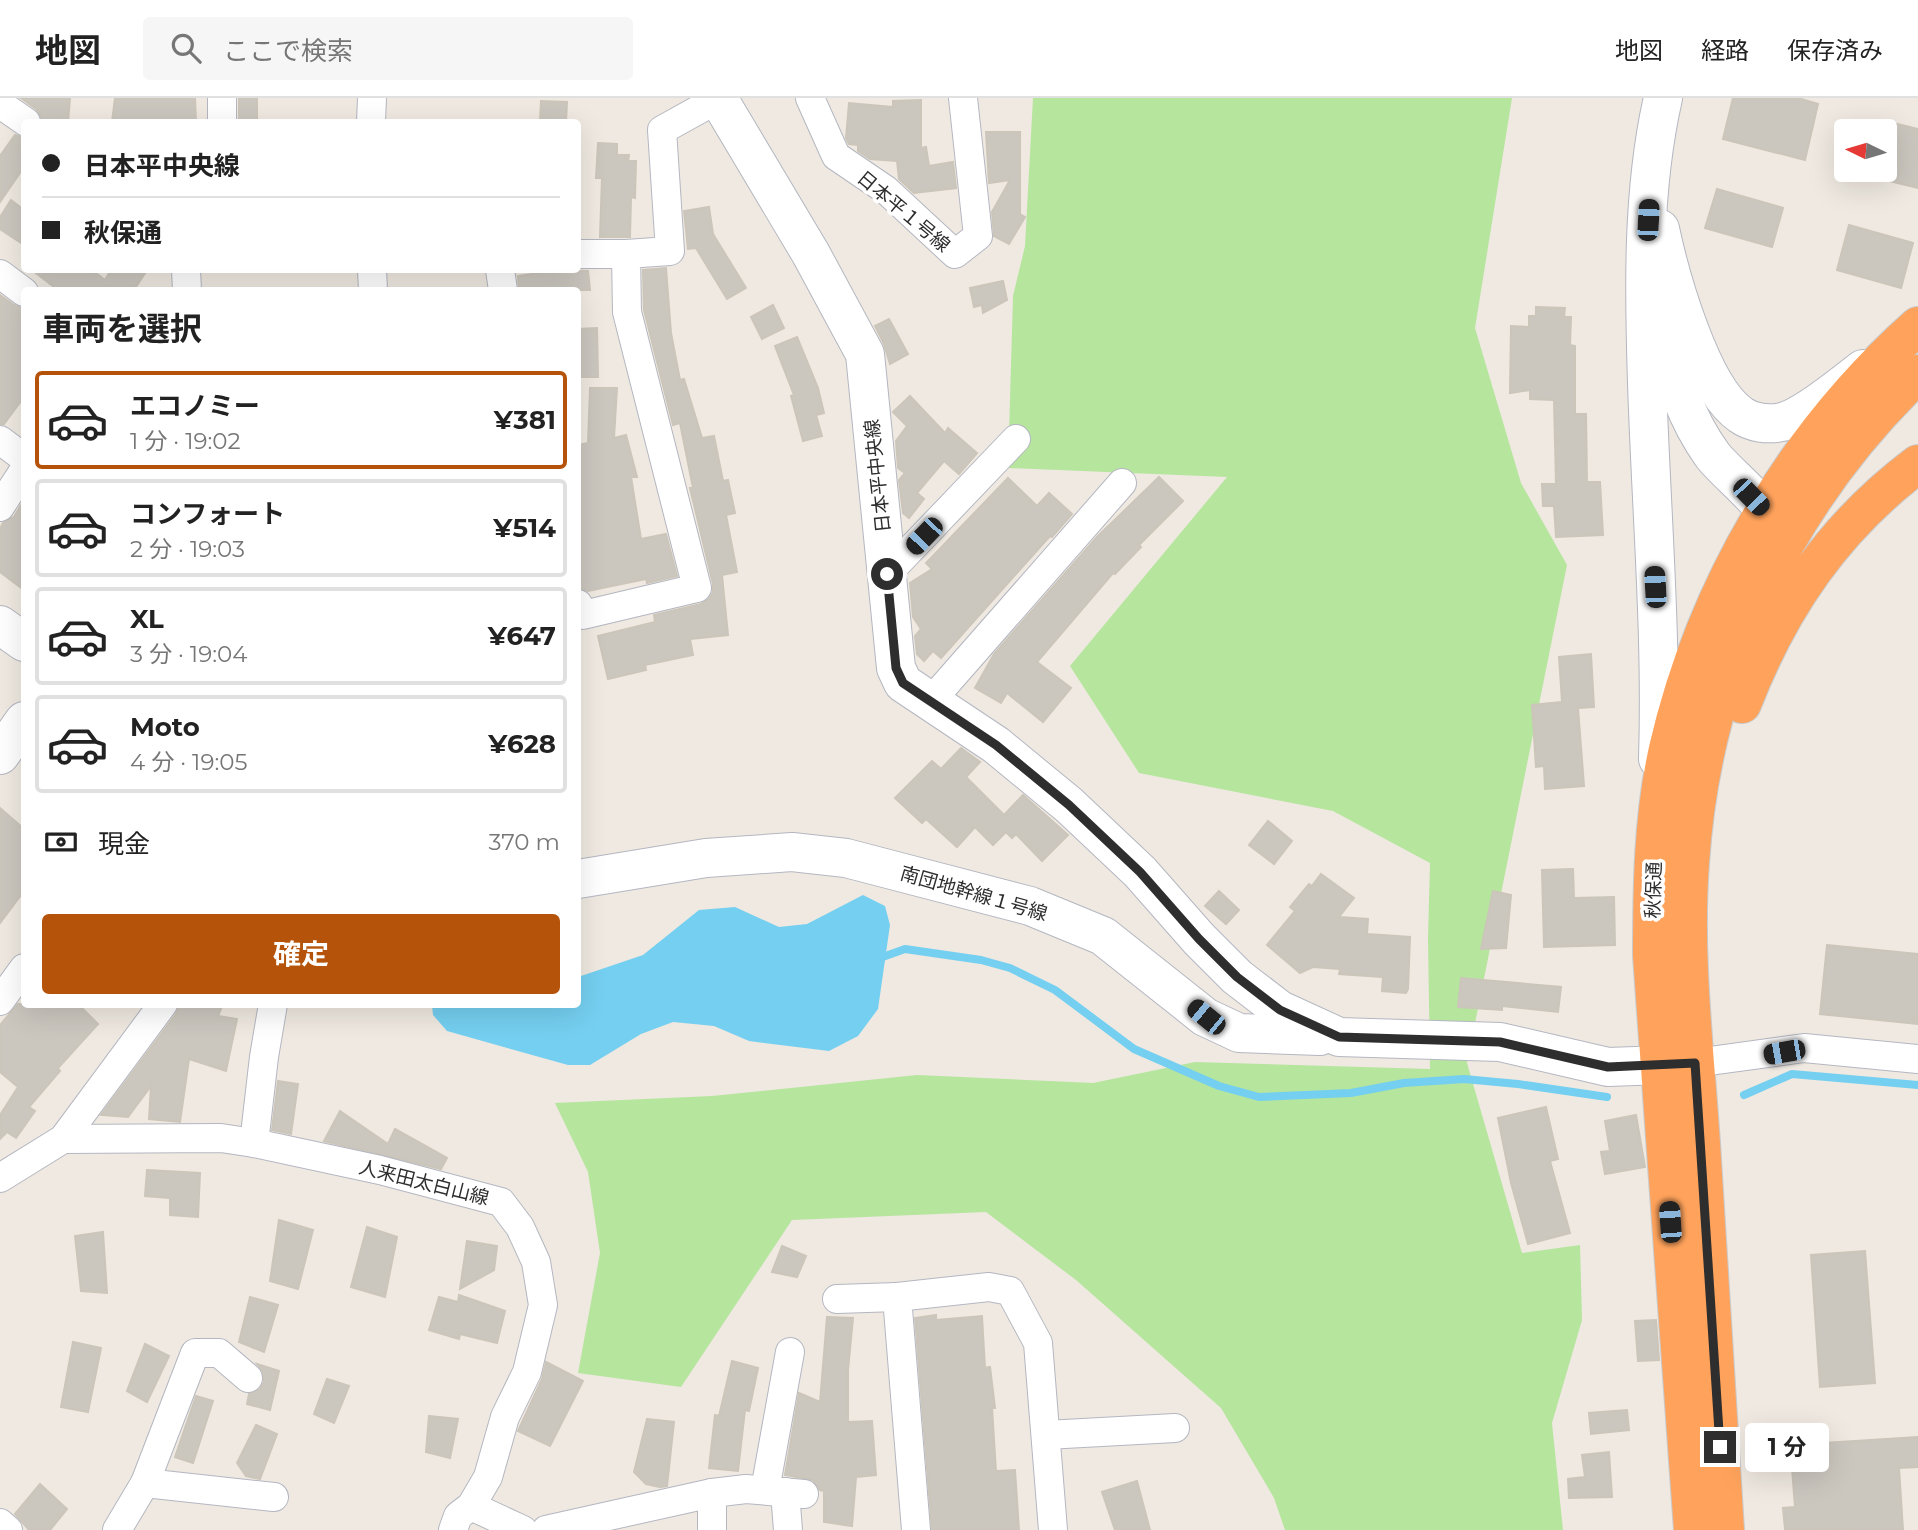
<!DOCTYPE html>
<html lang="ja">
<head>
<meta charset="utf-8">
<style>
	:root { --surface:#fff; --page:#f6f6f6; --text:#222; --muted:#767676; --line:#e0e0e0; --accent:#b45309 }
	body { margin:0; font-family:Montserrat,"Noto Sans JP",sans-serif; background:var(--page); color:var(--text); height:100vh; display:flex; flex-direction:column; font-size:26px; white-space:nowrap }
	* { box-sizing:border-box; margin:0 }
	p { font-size:23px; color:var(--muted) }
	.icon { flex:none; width:38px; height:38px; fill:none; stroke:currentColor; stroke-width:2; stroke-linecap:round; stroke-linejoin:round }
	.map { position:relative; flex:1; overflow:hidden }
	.details { position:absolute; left:21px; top:189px; width:560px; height:721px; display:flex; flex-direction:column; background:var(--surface); border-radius:7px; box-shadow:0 7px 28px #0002 }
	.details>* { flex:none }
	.guide { position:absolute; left:21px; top:21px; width:560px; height:154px; border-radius:7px; box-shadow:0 7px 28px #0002; display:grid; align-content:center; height:154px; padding:0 21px; background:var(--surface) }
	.needle { width:46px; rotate:275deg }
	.controls { position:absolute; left:1834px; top:21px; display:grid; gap:14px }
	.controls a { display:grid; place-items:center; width:63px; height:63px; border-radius:7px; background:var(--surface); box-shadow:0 7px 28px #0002; font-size:35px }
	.end { position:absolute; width:32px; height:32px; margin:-16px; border:9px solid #2e2e2e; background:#fff; box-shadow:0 0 0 4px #fff }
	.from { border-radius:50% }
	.bubble { position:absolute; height:49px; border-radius:7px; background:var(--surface); box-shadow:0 7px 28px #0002; font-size:23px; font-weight:700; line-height:49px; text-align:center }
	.car { position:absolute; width:21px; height:42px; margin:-21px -10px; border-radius:9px; box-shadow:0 0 5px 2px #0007; background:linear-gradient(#222 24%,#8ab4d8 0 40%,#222 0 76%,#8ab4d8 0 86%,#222 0) }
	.guide b { display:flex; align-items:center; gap:24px; height:66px; font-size:26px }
	.guide b+b { border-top:2px solid var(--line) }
	.guide i { width:18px; height:18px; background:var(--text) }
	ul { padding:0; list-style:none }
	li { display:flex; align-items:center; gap:21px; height:98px; margin:0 14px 10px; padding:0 7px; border:4px solid var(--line); border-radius:7px }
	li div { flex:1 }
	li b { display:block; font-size:26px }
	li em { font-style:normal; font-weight:700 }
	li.current { border-color:var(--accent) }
	li>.icon { width:63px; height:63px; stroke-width:1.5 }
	h2 { padding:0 21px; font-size:32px; line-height:84px }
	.pay { display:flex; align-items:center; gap:18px; height:77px; padding:0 21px; font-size:26px }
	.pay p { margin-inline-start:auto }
	.primary-button { display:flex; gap:14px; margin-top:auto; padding:14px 21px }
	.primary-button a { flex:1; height:80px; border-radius:7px; background:var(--accent); color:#fff; font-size:28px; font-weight:700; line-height:80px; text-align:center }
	header { display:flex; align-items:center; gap:42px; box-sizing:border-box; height:98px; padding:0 35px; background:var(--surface); border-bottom:2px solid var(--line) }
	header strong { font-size:33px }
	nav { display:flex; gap:38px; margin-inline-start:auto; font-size:24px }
	.search { width:490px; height:63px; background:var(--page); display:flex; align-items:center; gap:18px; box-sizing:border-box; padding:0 24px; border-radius:7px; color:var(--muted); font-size:26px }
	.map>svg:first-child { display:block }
	.green { fill:#b6e59e }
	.water { fill:#75cff0 }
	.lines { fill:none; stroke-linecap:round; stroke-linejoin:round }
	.stream { stroke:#75cff0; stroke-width:8 }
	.building { fill:#cbc7bf; stroke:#cbc5ba; stroke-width:2 }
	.street-casing { stroke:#b4b7c1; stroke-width:30 }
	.secondary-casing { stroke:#b4b7c1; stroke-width:40 }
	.highway-casing { stroke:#c9c9c9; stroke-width:40 }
	.street { stroke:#fff; stroke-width:28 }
	.secondary { stroke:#fff; stroke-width:38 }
	.highway { stroke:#ffa35c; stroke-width:38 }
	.route { stroke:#2e2e2e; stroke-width:9 }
	.labels { text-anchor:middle; stroke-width:7; stroke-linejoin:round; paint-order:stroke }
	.street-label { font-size:19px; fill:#2e2e2e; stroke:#fff }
</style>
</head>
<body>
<header>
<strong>地図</strong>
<div class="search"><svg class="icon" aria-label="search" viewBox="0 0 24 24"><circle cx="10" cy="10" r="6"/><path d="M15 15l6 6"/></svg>ここで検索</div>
<nav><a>地図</a><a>経路</a><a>保存済み</a></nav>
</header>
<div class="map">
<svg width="1918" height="1432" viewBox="0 0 1918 1432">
	<rect width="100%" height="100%" fill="#efe9e1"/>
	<!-- green -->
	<path class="green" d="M 1033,0 L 1512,0 L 1475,230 L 1521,385 L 1567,467 L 1467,965 L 1522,1155 L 1580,1147 L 1582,1222 L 1552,1325 L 1563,1432 L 1285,1432 L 1274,1400 L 1221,1310 L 1076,1182 L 986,1114 L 792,1122 L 681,1289 L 578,1275 L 600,1155 L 588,1074 L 555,1005 L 712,998 L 917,977 L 1093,985 L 1195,964 L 1430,971 L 1428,840 L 1430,765 L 1333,713 L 1139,675 L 1070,568 L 1227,379 L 1008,370 L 1013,198 L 1025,148 Z"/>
	<!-- water -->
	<path class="water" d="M 863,797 L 885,808 L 890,827 L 878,911 L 858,938 L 829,953 L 749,943 L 714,928 L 673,924 L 641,936 L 590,967 L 568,967 L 447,933 L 433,917 L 432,907 L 578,906 L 578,879 L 643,857 L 699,812 L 735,809 L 779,829 L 807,826 Z"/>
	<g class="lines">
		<!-- stream -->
		<g class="stream">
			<path d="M 877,861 L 905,851 L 981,862 L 1010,870 L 1055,892 L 1134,951 L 1219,988 L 1259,999 L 1351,995 L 1404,985 L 1464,981 L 1518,986 L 1607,999"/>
			<path d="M 1744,997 L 1792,976 L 1918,987"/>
		</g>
	</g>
	<!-- building -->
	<g class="building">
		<path d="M 21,0 L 70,0 L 68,24 L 42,21 L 36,11 Z"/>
		<path d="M 115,0 L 195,0 L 196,24 L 112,24 Z"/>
		<rect x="239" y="0" width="18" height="24"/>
		<path d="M 1733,0 L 1798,0 L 1818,6 L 1805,62 L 1723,41 Z"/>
		<path d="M 921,2 L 921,50 L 926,49 L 929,68 L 953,64 L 956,90 L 914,95 L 899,81 L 897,63 L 870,61 L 858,53 L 858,47 L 849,46 L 846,40 L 849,5 L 893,9 L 893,3 Z"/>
		<path d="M 541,3 L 567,4 L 566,24 L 540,24 Z"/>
		<path d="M 1885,23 L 1918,31 L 1918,90 L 1885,82 Z"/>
		<path d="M 986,34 L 1020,34 L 1020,116 L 1025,119 L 1009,146 L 994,138 L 992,114 L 1010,82 L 989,85 Z"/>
		<path d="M 15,37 L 24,40 L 24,69 L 0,104 L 0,58 Z"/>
		<path d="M 598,45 L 617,46 L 617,57 L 629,57 L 628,63 L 636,63 L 635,100 L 631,99 L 630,139 L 600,139 L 602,80 L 596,80 Z"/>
		<path d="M 1717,91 L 1783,110 L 1772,149 L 1705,130 Z"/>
		<path d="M 11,102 L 24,112 L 24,147 L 0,131 L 0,119 Z"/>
		<path d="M 709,109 L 713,136 L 746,190 L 727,201 L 696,150 L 688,151 L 684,113 Z"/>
		<path d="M 1849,127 L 1913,145 L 1901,190 L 1837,172 Z"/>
		<path d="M 666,170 L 671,235 L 680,282 L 684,281 L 702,340 L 714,338 L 723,383 L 728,382 L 735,415 L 726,417 L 737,474 L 722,477 L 728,537 L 690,541 L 693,557 L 645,567 L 646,572 L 608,581 L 598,538 L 655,524 L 654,517 L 701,506 L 709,501 L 713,494 L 713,486 L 690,390 L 693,390 L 680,325 L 673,327 L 644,212 L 643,172 Z"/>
		<path d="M 32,172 L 92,172 L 105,182 L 111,172 L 147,172 L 134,192 L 58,192 Z"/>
		<path d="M 557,172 L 588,173 L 590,192 L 519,192 L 518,178 Z"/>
		<path d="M 1003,183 L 1007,202 L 983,215 L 982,207 L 974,209 L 970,190 Z"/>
		<path d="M 0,197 L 14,207 L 24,211 L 24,299 L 4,326 L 0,326 Z"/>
		<path d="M 773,207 L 784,230 L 762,241 L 751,219 Z"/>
		<path d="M 1536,209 L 1565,210 L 1564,219 L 1571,219 L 1570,247 L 1575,248 L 1575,316 L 1586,316 L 1587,384 L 1600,384 L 1603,437 L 1556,439 L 1554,408 L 1543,408 L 1542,386 L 1556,386 L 1554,302 L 1530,301 L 1530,292 L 1510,295 L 1511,228 L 1529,229 L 1529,218 L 1536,218 Z"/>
		<path d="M 889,221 L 908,256 L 890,266 L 884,246 L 875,228 Z"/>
		<path d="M 597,230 L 598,279 L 578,279 L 578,231 Z"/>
		<path d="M 797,239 L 818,290 L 824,315 L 816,317 L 822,338 L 803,343 L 791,298 L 794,297 L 775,248 Z"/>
		<path d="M 590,290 L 617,290 L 614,340 L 626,337 L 637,379 L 631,379 L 641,441 L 666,436 L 677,478 L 647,485 L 646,481 L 588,493 L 578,490 L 578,347 L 588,345 Z"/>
		<path d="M 910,298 L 945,335 L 948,330 L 977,355 L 959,376 L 944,363 L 917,395 L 924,401 L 909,420 L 903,415 L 899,382 L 905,375 L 898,370 L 896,343 L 907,328 L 893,314 Z"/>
		<path d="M 1159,379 L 1183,403 L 1139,447 L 1141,449 L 1115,476 L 1113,475 L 1037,564 L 1071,590 L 1043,624 L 1007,595 L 1001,605 L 975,590 L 994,556 L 1097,439 Z"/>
		<path d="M 1008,380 L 1037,408 L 1049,395 L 1072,416 L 1052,439 L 1050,438 L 941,560 L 933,553 L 924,563 L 917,556 L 915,538 L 921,531 L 913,519 L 910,485 L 932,471 L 926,465 Z"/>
		<path d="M 24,402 L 24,492 L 0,474 L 0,431 L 3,425 L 14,419 Z"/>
		<path d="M 1591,556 L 1594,609 L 1578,610 L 1584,688 L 1545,691 L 1544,668 L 1536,669 L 1532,607 L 1562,604 L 1559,559 Z"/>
		<path d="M 961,650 L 980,664 L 966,679 L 1004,717 L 1023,697 L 1068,737 L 1042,763 L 1016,736 L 1012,740 L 1006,734 L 993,747 L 975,729 L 957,749 L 926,721 L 922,725 L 895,700 L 932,663 L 941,671 Z"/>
		<path d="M 0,710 L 24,731 L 24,793 L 0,825 Z"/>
		<path d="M 1268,723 L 1292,743 L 1274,766 L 1249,747 Z"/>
		<path d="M 1573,771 L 1574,800 L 1614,799 L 1615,847 L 1544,849 L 1542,772 Z"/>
		<path d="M 1321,776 L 1354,800 L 1339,819 L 1368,821 L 1367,836 L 1410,839 L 1408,891 L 1406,895 L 1382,893 L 1383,879 L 1339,876 L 1340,871 L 1313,869 L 1300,875 L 1267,847 L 1295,813 L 1290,809 L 1309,786 L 1312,788 Z"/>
		<path d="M 1219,793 L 1239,812 L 1226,826 L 1205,808 Z"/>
		<path d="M 1493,793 L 1511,797 L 1506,850 L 1481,851 Z"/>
		<path d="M 1827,847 L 1918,856 L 1918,926 L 1820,916 Z"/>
		<path d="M 1461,880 L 1561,889 L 1558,914 L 1502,908 L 1502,912 L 1458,909 Z"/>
		<path d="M 18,906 L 78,906 L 98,926 L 58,970 L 60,973 L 29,1009 L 35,1013 L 16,1040 L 7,1034 L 0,1041 L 0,1017 L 18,989 L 0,974 L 0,927 Z"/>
		<path d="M 179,906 L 223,906 L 218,918 L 237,921 L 226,973 L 189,961 L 180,1024 L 149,1021 L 151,988 L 128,1019 L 101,1017 L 176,916 Z"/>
		<path d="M 278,983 L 298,986 L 291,1036 L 272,1032 Z"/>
		<path d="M 1546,1009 L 1558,1061 L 1550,1063 L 1570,1135 L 1528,1146 L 1511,1085 L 1498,1020 Z"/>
		<path d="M 340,1013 L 388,1046 L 395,1031 L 447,1060 L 441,1071 L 324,1043 Z"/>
		<path d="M 1636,1017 L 1645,1069 L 1605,1076 L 1601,1054 L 1610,1053 L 1605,1023 Z"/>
		<path d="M 147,1072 L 200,1075 L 198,1119 L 170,1117 L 170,1100 L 145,1098 Z"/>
		<path d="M 279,1122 L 313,1132 L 298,1191 L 270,1183 Z"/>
		<path d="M 367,1129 L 397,1139 L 385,1199 L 351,1189 Z"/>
		<path d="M 103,1134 L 107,1195 L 81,1193 L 75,1138 Z"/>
		<path d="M 467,1143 L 497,1148 L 494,1172 L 460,1191 Z"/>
		<path d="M 782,1148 L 806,1158 L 797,1179 L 772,1174 Z"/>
		<path d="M 1865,1153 L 1875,1285 L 1820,1289 L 1811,1157 Z"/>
		<path d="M 459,1197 L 505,1213 L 497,1245 L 460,1236 L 459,1241 L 429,1232 L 439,1199 L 458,1204 Z"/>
		<path d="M 250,1199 L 278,1207 L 264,1254 L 239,1244 Z"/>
		<path d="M 936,1217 L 936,1222 L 982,1218 L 985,1270 L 990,1269 L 995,1310 L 992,1310 L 996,1373 L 1015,1372 L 1019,1432 L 932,1432 L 915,1220 Z"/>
		<path d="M 827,1219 L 853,1220 L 848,1272 L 848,1324 L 872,1323 L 876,1377 L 856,1379 L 852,1428 L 824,1424 L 824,1393 L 820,1392 L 813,1382 L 785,1377 L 799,1295 L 820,1304 Z"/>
		<path d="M 1656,1222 L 1659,1262 L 1638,1263 L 1635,1223 Z"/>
		<path d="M 73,1244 L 101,1250 L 88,1314 L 61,1309 Z"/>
		<path d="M 145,1246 L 169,1258 L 147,1304 L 127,1293 Z"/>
		<path d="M 732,1263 L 758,1270 L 749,1313 L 745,1312 L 738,1373 L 709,1370 L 715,1317 L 719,1318 Z"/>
		<path d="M 546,1264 L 583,1283 L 550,1348 L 518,1333 L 542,1281 Z"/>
		<path d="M 257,1266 L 279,1273 L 270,1312 L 247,1306 L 249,1296 L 260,1291 L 264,1284 L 263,1274 Z"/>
		<path d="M 327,1281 L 349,1288 L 334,1325 L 314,1316 Z"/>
		<path d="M 196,1298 L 213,1303 L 193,1365 L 175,1359 Z"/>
		<path d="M 1627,1312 L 1629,1332 L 1591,1336 L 1589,1315 Z"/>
		<path d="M 429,1318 L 458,1321 L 450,1360 L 426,1354 Z"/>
		<path d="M 647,1321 L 674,1324 L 667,1388 L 660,1389 L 646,1386 L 634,1374 Z"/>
		<path d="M 256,1327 L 277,1336 L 260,1381 L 246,1378 L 237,1365 Z"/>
		<path d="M 1918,1339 L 1918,1369 L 1899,1370 L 1903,1432 L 1785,1431 L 1783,1410 L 1795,1409 L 1792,1370 L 1825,1367 L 1824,1345 Z"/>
		<path d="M 1609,1354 L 1612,1399 L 1569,1400 L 1568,1381 L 1585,1379 L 1582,1357 Z"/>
		<path d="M 1137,1383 L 1150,1432 L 1115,1432 L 1102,1394 Z"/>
		<path d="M 40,1386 L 67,1411 L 50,1432 L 29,1432 L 15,1416 Z"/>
	</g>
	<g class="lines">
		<defs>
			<g id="street">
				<path d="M 222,0 L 222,24"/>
				<path d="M 810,0 L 836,58 L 886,92 L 955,156 L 978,138 L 963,0"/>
				<path d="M 0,6 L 26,24"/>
				<path d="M 371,24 L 372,0"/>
				<path d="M 578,156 L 626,156"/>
				<path d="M 186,172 L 187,192"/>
				<path d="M 372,172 L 373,192"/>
				<path d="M 500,172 L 503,192"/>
				<path d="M 0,176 L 24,194"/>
				<path d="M 0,342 L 24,360"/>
				<path d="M 0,409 L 24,372"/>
				<path d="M 887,476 L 1016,341"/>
				<path d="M 578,506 L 583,517 L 697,490 L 627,214 L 626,156 L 670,153 L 662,32 L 718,1"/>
				<path d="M 930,604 L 1122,385"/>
				<path d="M 0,903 L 24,870"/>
				<path d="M 273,906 L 264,959 L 254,1045 L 380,1072 L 501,1104 L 520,1129 L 536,1164 L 543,1207 L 527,1274 L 505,1319 L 488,1379 L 471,1408 L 458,1418 L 453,1432"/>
				<path d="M 1695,965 L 1804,950 L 1918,961"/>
				<path d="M 63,1041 L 221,1040 L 254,1045"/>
				<path d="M 0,1080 L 63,1041 L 163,906"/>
				<path d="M 837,1201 L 897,1199"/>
				<path d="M 1046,1337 L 1175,1330"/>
				<path d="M 145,1385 L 274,1399"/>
				<path d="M 765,1392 L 790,1254"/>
				<path d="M 785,1394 L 788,1432"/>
				<path d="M 712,1395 L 746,1391 L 804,1396"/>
				<path d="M 471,1408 L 523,1432"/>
				<path d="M 0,1425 L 8,1432"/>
				<path d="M 117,1432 L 145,1385 L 195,1255 L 219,1255 L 248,1280"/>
				<path d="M 546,1432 L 712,1395 L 712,1432"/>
				<path d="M 916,1432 L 897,1199 L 989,1189 L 1010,1193 L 1038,1245 L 1053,1432"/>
			</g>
			<g id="secondary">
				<path d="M 718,0 L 811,156 L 865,256 L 896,570 L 903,585 L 996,647 L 1069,707 L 1140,774 L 1199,841 L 1237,879 L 1280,912 L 1339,939 L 1500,944 L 1608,969 L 1691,966"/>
				<path d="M 1660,131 C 1670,178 1701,290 1741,317 C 1752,325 1768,327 1782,324 C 1805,319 1843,286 1863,271"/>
				<path d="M 1664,226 C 1670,275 1684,318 1713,358 C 1724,372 1759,401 1765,414 C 1768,423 1768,437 1769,446"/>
				<path d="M 0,527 L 24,544"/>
				<path d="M 0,657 L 24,623"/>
				<path d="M 1658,661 C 1662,536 1651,410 1647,285 C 1644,191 1642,92 1663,0"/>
				<path d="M 578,781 L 706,760 L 792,754 L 846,760 L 1030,808 L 1103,838 L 1205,919 L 1239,935 L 1320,938"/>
			</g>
			<g id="highway">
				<path d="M 1742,606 C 1780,508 1834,429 1918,366"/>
				<path d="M 1693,1432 L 1652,857 C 1652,788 1653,718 1668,651 C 1705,490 1795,337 1918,228"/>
				<path d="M 1725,1432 C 1717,1303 1709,1175 1701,1046 C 1695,953 1683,858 1690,765 C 1702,578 1783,405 1918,276"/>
			</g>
		</defs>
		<!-- street casing -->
		<use href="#street" class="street-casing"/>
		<!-- secondary casing -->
		<use href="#secondary" class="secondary-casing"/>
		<!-- highway casing -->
		<use href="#highway" class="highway-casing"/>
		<!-- street -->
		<use href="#street" class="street"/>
		<!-- secondary -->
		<use href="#secondary" class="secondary"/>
		<!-- highway -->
		<use href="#highway" class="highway"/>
	</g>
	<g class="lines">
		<!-- route -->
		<path class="route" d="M 887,476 L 896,570 L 903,585 L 996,647 L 1069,707 L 1140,774 L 1199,841 L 1237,879 L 1280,912 L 1339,939 L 1500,944 L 1608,969 L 1695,965 L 1720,1349"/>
	</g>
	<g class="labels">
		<!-- street labels -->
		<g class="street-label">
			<text transform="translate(904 113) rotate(40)" y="7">日本平１号線</text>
			<text transform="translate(877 378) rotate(-96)" y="7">日本平中央線</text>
			<text transform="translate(1653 792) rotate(-88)" y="7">秋保通</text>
			<text transform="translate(974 795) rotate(16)" y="7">南団地幹線１号線</text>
			<text transform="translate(424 1084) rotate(14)" y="7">人来田太白山線</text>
		</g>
	</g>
</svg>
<div class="controls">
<a><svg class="needle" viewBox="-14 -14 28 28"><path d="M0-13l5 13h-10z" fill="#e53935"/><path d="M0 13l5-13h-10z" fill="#767676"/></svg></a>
</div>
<i class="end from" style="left:887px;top:476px"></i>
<i class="end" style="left:1720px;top:1349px"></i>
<div class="bubble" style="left:1745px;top:1325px;width:84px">1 分</div>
<i class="car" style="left:1648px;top:122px;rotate:3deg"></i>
<i class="car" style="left:1751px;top:399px;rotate:136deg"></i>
<i class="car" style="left:924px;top:438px;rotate:224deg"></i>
<i class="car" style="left:1655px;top:489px;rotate:357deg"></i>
<i class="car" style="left:1206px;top:919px;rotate:309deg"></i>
<i class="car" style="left:1784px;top:954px;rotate:260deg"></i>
<i class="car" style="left:1670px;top:1124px;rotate:356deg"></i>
<div class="guide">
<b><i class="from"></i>日本平中央線</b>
<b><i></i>秋保通</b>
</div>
<section class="details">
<h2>車両を選択</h2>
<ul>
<li class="current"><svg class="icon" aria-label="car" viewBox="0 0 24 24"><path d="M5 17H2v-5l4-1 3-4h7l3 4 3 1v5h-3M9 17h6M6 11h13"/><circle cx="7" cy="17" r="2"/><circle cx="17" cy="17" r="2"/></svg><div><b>エコノミー</b><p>1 分 · 19:02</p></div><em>¥381</em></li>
<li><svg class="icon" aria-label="car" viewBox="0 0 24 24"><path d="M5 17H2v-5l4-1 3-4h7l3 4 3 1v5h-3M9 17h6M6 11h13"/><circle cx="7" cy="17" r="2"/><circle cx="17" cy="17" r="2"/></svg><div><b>コンフォート</b><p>2 分 · 19:03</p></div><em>¥514</em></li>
<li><svg class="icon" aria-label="car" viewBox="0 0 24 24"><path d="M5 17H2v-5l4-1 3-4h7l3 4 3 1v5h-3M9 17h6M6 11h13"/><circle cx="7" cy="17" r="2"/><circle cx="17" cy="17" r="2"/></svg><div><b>XL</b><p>3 分 · 19:04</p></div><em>¥647</em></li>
<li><svg class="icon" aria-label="car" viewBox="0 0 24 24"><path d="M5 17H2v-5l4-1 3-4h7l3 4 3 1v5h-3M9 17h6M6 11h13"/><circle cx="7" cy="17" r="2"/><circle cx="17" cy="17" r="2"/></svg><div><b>Moto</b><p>4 分 · 19:05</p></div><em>¥628</em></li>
</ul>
<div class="pay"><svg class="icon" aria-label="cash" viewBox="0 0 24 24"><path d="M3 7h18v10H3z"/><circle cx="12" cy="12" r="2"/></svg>現金<p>370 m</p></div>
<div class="primary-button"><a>確定</a></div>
</section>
</div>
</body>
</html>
